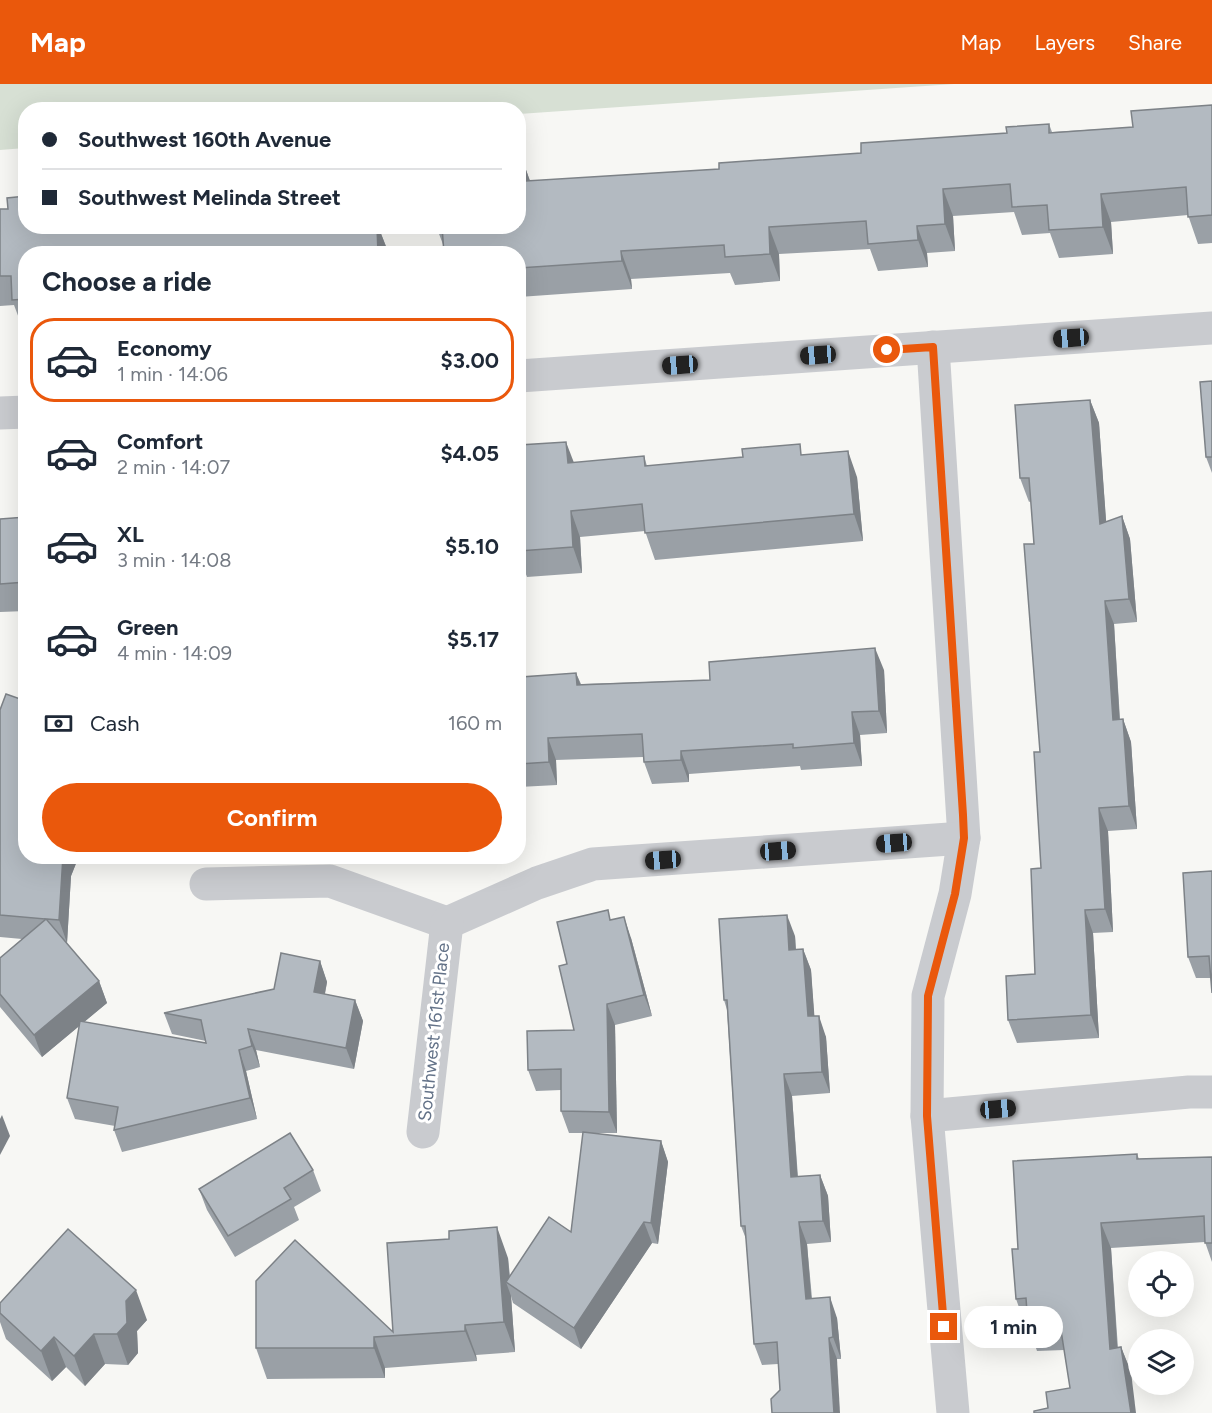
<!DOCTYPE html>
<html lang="en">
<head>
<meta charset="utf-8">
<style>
	:root { --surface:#fff; --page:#f6f6f7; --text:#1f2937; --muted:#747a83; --line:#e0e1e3; --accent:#ea580c }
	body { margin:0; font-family:Figtree,sans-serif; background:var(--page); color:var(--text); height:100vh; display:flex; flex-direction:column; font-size:22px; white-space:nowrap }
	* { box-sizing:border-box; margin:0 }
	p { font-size:20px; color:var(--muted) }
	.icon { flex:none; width:33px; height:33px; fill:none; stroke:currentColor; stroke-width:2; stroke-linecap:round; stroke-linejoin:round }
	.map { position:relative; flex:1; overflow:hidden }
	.drawer { position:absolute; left:18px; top:162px; width:508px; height:618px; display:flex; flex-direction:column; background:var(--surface); border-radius:24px; box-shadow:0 6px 24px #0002 }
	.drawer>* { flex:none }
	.banner { position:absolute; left:18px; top:18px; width:508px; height:132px; border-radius:24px; box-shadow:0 6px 24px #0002; display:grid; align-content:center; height:132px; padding:0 24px; background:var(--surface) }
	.controls { position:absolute; left:1128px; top:1167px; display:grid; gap:12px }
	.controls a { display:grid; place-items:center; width:66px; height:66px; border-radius:50%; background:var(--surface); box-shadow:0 6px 24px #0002; font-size:30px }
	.end { position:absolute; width:27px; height:27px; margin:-14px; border:8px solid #ea580c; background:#fff; box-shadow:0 0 0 3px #fff }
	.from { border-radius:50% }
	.bubble { position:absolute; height:42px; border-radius:21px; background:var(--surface); box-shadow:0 6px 24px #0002; font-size:20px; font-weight:700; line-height:42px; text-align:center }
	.car { position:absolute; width:18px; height:36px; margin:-18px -9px; border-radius:8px; box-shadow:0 0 4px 2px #0007; background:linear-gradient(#222 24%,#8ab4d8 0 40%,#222 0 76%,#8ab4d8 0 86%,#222 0) }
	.banner b { display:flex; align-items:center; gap:21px; height:57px; font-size:22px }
	.banner b+b { border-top:2px solid var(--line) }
	.banner i { width:15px; height:15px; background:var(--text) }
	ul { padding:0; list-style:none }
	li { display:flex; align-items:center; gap:18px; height:84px; margin:0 12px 9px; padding:0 12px; border:3px solid transparent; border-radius:24px }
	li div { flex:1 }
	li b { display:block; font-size:22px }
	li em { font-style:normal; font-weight:700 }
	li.active { border-color:var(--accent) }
	li>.icon { width:54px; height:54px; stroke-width:1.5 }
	h2 { padding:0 24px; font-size:27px; line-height:72px }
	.pay { display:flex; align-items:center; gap:15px; height:66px; padding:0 24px; font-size:22px }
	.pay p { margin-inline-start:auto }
	.action { display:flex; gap:12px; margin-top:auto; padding:12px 24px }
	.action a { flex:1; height:69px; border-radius:36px; background:var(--accent); color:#fff; font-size:24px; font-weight:700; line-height:69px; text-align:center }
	header { display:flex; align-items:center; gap:36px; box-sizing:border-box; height:84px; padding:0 30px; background:var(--accent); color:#fff }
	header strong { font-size:28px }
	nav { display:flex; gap:33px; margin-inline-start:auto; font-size:21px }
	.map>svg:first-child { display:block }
	.green { fill:#d7e0d4 }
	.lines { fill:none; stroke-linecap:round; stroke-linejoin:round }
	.minor { stroke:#c9cbcf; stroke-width:33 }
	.wall { fill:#9aa0a6 }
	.shaded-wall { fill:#7d8287 }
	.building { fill:#b3bac1; stroke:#7d8287; stroke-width:1.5 }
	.route { stroke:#ea580c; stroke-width:8 }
	.labels { text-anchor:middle; stroke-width:6; stroke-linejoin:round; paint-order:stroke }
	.street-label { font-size:18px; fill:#637288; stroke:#fff }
</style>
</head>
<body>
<header>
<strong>Map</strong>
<nav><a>Map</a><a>Layers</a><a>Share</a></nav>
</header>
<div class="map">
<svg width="1212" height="1329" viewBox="0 0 1212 1329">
	<rect width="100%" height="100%" fill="#f7f7f4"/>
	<!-- green -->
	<path class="green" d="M 0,0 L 954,0 L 519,30 L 519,26 L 26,26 L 25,64 L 0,66 Z"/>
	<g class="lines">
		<!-- minor -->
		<g class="minor">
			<path d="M 933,263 L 964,754 L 955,810 L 928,912 L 927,1032 L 953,1329"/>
			<path d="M 519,292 L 1212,244"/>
			<path d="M 0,329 L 26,328"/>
			<path d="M 206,800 L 330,797 L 447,839"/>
			<path d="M 447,839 L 537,799 L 593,780 L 964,754"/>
			<path d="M 927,1032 L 1189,1008 L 1212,1008"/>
			<path d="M 423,1048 L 447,839"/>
		</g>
	</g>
	<!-- wall -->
	<g class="wall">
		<path d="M 1212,21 L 1212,159 L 1198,160 L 1188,131 L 1111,138 L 1113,170 L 1059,174 L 1050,149 L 1022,151 L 1014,128 L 953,132 L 955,167 L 927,169 L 928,183 L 878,187 L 870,165 L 779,170 L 780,197 L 735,201 L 730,189 L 631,195 L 632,205 L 519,213 L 519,170 L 444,163 L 436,142 L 519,142 L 525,83 L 530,97 L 719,85 L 861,69 L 1007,49 L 1049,40 L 1052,48 L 1133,43 Z"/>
		<path d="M 0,125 L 26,142 L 252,142 L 252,145 L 292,142 L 378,142 L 387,165 L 387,170 L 26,170 L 26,245 L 23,245 L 14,221 L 0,222 Z"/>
		<path d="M 1212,297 L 1212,389 L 1206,373 Z"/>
		<path d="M 1090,316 L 1099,339 L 1106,438 L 1122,432 L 1130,455 L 1137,538 L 1114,540 L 1120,635 L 1123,635 L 1131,658 L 1137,745 L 1108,747 L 1113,848 L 1093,849 L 1099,954 L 1017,959 L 1008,936 L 1035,890 L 1041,784 L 1040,668 L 1034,460 L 1031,417 L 1029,418 L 1020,394 Z"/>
		<path d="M 519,361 L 574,379 L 644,372 L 647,382 L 804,371 L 857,393 L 863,457 L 655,476 L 645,447 L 580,453 L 582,489 L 527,493 L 520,474 L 519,474 Z"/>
		<path d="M 26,433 L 26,527 L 0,528 L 0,435 Z"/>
		<path d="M 884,586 L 887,649 L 860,651 L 862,682 L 801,686 L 800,682 L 689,690 L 689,698 L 652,700 L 644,678 L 643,673 L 556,676 L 557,701 L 519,703 L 519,598 L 576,589 L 581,600 L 710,596 Z"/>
		<path d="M 0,626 L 26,772 L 79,772 L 71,792 L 67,859 L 66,859 L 99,897 L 107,919 L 84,938 L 206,959 L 206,957 L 172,950 L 164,929 L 274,905 L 320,877 L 327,898 L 325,910 L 355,916 L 363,937 L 354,985 L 256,966 L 260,983 L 246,987 L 257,1035 L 122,1068 L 114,1046 L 115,1042 L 75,1035 L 67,1014 L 79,942 L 42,973 L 0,923 L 0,874 L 22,855 L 0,853 Z"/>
		<path d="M 1212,787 L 1211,894 L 1196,894 L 1188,873 Z"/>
		<path d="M 611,836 L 631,854 L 652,932 L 615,941 L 617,1049 L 593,1049 L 661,1057 L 668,1078 L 658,1160 L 652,1159 L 581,1265 L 513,1219 L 511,1212 L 515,1268 L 476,1271 L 477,1277 L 385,1284 L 385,1294 L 267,1295 L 256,1264 L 393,1248 L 508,1174 L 510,1192 L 571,1148 L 583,1049 L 569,1049 L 561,1027 L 561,1006 L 536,1007 L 528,986 L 574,946 L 567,880 Z"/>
		<path d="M 795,852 L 796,866 L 803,865 L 811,886 L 814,932 L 826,953 L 830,1009 L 792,1012 L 798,1093 L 820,1091 L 828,1112 L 831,1158 L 807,1160 L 812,1214 L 837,1234 L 841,1275 L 837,1275 L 780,1306 L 778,1280 L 762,1281 L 754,1260 L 746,1155 L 741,1142 L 727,926 L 724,916 Z"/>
		<path d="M 1137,1070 L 1139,1075 L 1212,1073 L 1212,1178 L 1205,1158 L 1111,1164 L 1118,1264 L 1121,1263 L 1131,1288 L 1048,1324 L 1070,1304 L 1064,1266 L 1037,1267 L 1028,1240 L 1025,1240 L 1016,1215 Z"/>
		<path d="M 313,1086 L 321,1107 L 294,1123 L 299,1136 L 235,1173 L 207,1126 L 199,1105 Z"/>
		<path d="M 0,1219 L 147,1236 L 137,1247 L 138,1269 L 128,1281 L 105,1280 L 85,1302 L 66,1283 L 52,1297 L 6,1255 L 0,1238 Z"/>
	</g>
	<!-- shaded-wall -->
	<g class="shaded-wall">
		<path d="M 525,83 L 535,111 L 526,97 Z"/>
		<path d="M 943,105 L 953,132 L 955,167 L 945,140 Z"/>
		<path d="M 1101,110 L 1111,138 L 1113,170 L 1103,143 Z"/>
		<path d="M 243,142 L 252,142 L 254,170 L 244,146 Z"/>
		<path d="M 377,142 L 378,142 L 387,165 L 387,170 L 378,170 Z"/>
		<path d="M 917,142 L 927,169 L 928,183 L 918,156 Z"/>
		<path d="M 769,143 L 779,170 L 780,197 L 770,170 Z"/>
		<path d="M 621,167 L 631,195 L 632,205 L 622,177 Z"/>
		<path d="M 1090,316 L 1099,339 L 1108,463 L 1100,440 Z"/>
		<path d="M 566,358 L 576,384 L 568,379 Z"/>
		<path d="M 848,367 L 857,393 L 863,457 L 854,430 Z"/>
		<path d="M 571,427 L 580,453 L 582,489 L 573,463 Z"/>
		<path d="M 1122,432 L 1130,455 L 1137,538 L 1129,515 Z"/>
		<path d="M 1105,517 L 1114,540 L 1121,659 L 1113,636 Z"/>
		<path d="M 875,564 L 884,586 L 887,649 L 879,627 Z"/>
		<path d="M 576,589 L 585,612 L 577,601 Z"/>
		<path d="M 852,628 L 860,651 L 862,682 L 854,659 Z"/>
		<path d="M 1123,635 L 1131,658 L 1137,745 L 1129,722 Z"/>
		<path d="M 548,654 L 556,676 L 557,701 L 549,678 Z"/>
		<path d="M 681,667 L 689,690 L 689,698 L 681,676 Z"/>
		<path d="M 1099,724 L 1108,747 L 1113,848 L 1105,825 Z"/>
		<path d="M 63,772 L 79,772 L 71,792 L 67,859 L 59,836 Z"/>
		<path d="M 1085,826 L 1093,849 L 1099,954 L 1091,931 Z"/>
		<path d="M 787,831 L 795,852 L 797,887 L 789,866 Z"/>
		<path d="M 624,833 L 631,854 L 652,932 L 644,911 Z"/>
		<path d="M 803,865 L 811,886 L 816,953 L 808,932 Z"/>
		<path d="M 320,877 L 327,898 L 321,929 L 314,908 Z"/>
		<path d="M 99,897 L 107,919 L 42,973 L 34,951 Z"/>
		<path d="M 355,916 L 363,937 L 354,985 L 346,964 Z"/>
		<path d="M 607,920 L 615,941 L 617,1049 L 609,1028 Z"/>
		<path d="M 819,932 L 826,953 L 830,1009 L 822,988 Z"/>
		<path d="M 248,945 L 256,966 L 260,983 L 252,962 Z"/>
		<path d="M 239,966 L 246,987 L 257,1035 L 250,1014 Z"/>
		<path d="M 784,990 L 792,1012 L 799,1114 L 791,1093 Z"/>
		<path d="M 2,1031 L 10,1052 L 0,1071 L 0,1035 Z"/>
		<path d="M 661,1057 L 668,1078 L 658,1160 L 651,1139 Z"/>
		<path d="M 820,1091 L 828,1112 L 831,1158 L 823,1137 Z"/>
		<path d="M 644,1138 L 652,1159 L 581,1265 L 574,1244 Z"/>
		<path d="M 799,1138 L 807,1160 L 813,1236 L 806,1215 Z"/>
		<path d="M 1101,1139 L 1111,1164 L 1119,1290 L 1110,1265 Z"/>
		<path d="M 497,1143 L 508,1174 L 510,1201 L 506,1198 L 511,1212 L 515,1268 L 504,1238 Z"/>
		<path d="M 136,1206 L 147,1236 L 137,1247 L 138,1269 L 128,1281 L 117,1250 L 126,1217 Z"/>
		<path d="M 830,1213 L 837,1234 L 841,1275 L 833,1253 Z"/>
		<path d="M 465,1241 L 476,1271 L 477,1277 L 465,1247 Z"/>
		<path d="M 94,1250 L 105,1280 L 85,1302 L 74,1272 Z"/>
		<path d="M 54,1253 L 66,1283 L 52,1297 L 41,1267 Z"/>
		<path d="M 374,1253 L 385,1284 L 385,1294 L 374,1264 Z"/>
		<path d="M 829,1254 L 837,1275 L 840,1329 L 834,1329 Z"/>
		<path d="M 1121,1263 L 1131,1288 L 1136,1329 L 1131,1329 Z"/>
	</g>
	<!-- building -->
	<g class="building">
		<path d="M 1212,21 L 1212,131 L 1188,133 L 1186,103 L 1101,110 L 1103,143 L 1049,146 L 1047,121 L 1012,123 L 1010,100 L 943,105 L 945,140 L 917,142 L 918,156 L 868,160 L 866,137 L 769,143 L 770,170 L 725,173 L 724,161 L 621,167 L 622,177 L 519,184 L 519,170 L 444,170 L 442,142 L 519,142 L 519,82 L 525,83 L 526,97 L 719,85 L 719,79 L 861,69 L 861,59 L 1007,49 L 1006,43 L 1049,40 L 1049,49 L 1133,43 L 1131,27 Z"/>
		<path d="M 26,112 L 26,142 L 243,142 L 244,146 L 292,142 L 377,142 L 378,170 L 26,170 L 26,215 L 12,216 L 11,192 L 0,192 L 0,125 L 8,125 L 7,114 Z"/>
		<path d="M 1212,297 L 1212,373 L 1206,373 L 1200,298 Z"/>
		<path d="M 1090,316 L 1100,440 L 1122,432 L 1129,515 L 1105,517 L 1113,636 L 1123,635 L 1129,722 L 1099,724 L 1105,825 L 1085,826 L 1091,931 L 1008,936 L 1006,892 L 1035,890 L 1031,785 L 1041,784 L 1034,668 L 1040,668 L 1024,460 L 1034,460 L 1029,394 L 1020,394 L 1015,321 Z"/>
		<path d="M 566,358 L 568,379 L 644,372 L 645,382 L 743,373 L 742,365 L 800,360 L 801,371 L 848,367 L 854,430 L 645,449 L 642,420 L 571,427 L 573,463 L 519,467 L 519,361 Z"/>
		<path d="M 26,433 L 26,498 L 0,500 L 0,435 Z"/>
		<path d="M 875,564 L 879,627 L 852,628 L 854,659 L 793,664 L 793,660 L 681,667 L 681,676 L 644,678 L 642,650 L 548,654 L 549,678 L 519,680 L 519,598 L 522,598 L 521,593 L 576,589 L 577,601 L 710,596 L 709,578 Z"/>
		<path d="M 6,610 L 26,617 L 26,772 L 63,772 L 59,836 L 46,835 L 99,897 L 34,951 L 0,910 L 0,874 L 46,835 L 0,831 L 0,626 Z"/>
		<path d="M 1212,787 L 1212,909 L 1209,872 L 1188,873 L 1183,789 Z"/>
		<path d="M 608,826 L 610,836 L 624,833 L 644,911 L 607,920 L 609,1028 L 561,1027 L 561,985 L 528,986 L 527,947 L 574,946 L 559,882 L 567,880 L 557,838 Z"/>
		<path d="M 787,831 L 789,866 L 803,865 L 808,932 L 819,932 L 822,988 L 784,990 L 791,1093 L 820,1091 L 823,1137 L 799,1138 L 806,1215 L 830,1213 L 833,1253 L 829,1254 L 834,1329 L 772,1329 L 771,1315 L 780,1306 L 777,1258 L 754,1260 L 745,1142 L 741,1142 L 727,916 L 724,916 L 719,835 Z"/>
		<path d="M 281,869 L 320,877 L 314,908 L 355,916 L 346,964 L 248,945 L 252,962 L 239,966 L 250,1014 L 114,1046 L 118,1023 L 67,1014 L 80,937 L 206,959 L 201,936 L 164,929 L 274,905 Z"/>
		<path d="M 583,1048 L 661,1057 L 651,1139 L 644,1138 L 574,1244 L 506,1198 L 549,1133 L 571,1148 Z"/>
		<path d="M 290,1049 L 313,1086 L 284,1104 L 291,1115 L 228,1152 L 199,1105 Z"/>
		<path d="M 1137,1070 L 1137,1075 L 1212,1073 L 1212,1159 L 1205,1159 L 1204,1132 L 1101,1139 L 1110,1265 L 1121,1263 L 1131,1329 L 1034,1329 L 1034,1327 L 1048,1324 L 1046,1308 L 1070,1304 L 1060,1240 L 1028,1242 L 1026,1214 L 1016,1215 L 1012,1165 L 1018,1165 L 1013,1077 Z"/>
		<path d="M 497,1143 L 504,1238 L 465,1241 L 465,1247 L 374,1253 L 374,1264 L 256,1264 L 256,1197 L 295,1156 L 393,1248 L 387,1159 L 449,1155 L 449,1147 Z"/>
		<path d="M 68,1145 L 136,1206 L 126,1217 L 127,1239 L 117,1250 L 94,1250 L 74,1272 L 54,1253 L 41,1267 L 0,1229 L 0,1219 Z"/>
	</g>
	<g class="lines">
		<!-- route -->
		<path class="route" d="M 887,266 L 933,263 L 963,731 L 964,754 L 955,810 L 928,912 L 927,1032 L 944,1243"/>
	</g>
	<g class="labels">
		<!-- street labels -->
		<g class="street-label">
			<text transform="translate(434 948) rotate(-84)" y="6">Southwest 161st Place</text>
		</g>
	</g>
</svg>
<div class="controls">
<a><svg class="icon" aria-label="locate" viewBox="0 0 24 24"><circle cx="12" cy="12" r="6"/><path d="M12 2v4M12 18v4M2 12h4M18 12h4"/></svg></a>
<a><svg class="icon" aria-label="layers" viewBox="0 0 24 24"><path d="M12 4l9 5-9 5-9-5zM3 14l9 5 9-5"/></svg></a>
</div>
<i class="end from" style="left:887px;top:266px"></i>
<i class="end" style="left:944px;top:1243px"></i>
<div class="bubble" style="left:964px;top:1222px;width:99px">1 min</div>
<i class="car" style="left:1071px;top:254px;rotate:266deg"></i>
<i class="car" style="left:818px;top:271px;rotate:266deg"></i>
<i class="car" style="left:680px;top:281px;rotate:266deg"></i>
<i class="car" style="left:894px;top:759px;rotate:266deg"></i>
<i class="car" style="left:778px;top:767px;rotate:86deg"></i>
<i class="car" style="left:663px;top:776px;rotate:266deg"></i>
<i class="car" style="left:998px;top:1025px;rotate:85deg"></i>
<div class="banner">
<b><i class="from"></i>Southwest 160th Avenue</b>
<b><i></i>Southwest Melinda Street</b>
</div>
<section class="drawer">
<h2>Choose a ride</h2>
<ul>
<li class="active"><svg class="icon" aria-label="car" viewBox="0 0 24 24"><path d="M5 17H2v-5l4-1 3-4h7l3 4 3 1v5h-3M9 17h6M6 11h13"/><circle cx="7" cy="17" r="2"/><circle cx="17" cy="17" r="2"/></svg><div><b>Economy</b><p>1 min · 14:06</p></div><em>$3.00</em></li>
<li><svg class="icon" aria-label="car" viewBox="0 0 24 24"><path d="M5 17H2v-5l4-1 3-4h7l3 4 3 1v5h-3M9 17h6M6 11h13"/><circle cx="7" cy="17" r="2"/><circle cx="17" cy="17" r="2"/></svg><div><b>Comfort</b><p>2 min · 14:07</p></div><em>$4.05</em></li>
<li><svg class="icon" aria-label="car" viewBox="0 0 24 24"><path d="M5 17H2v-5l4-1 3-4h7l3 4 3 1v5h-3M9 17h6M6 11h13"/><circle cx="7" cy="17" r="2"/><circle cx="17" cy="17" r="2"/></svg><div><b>XL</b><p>3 min · 14:08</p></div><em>$5.10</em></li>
<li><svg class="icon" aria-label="car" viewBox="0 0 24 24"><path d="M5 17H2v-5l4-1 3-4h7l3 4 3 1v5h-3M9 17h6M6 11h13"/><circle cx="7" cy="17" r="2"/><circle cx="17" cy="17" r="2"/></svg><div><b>Green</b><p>4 min · 14:09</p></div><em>$5.17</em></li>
</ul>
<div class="pay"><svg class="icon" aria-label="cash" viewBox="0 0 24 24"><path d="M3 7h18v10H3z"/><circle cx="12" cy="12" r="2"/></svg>Cash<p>160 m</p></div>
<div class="action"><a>Confirm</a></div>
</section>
</div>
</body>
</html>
